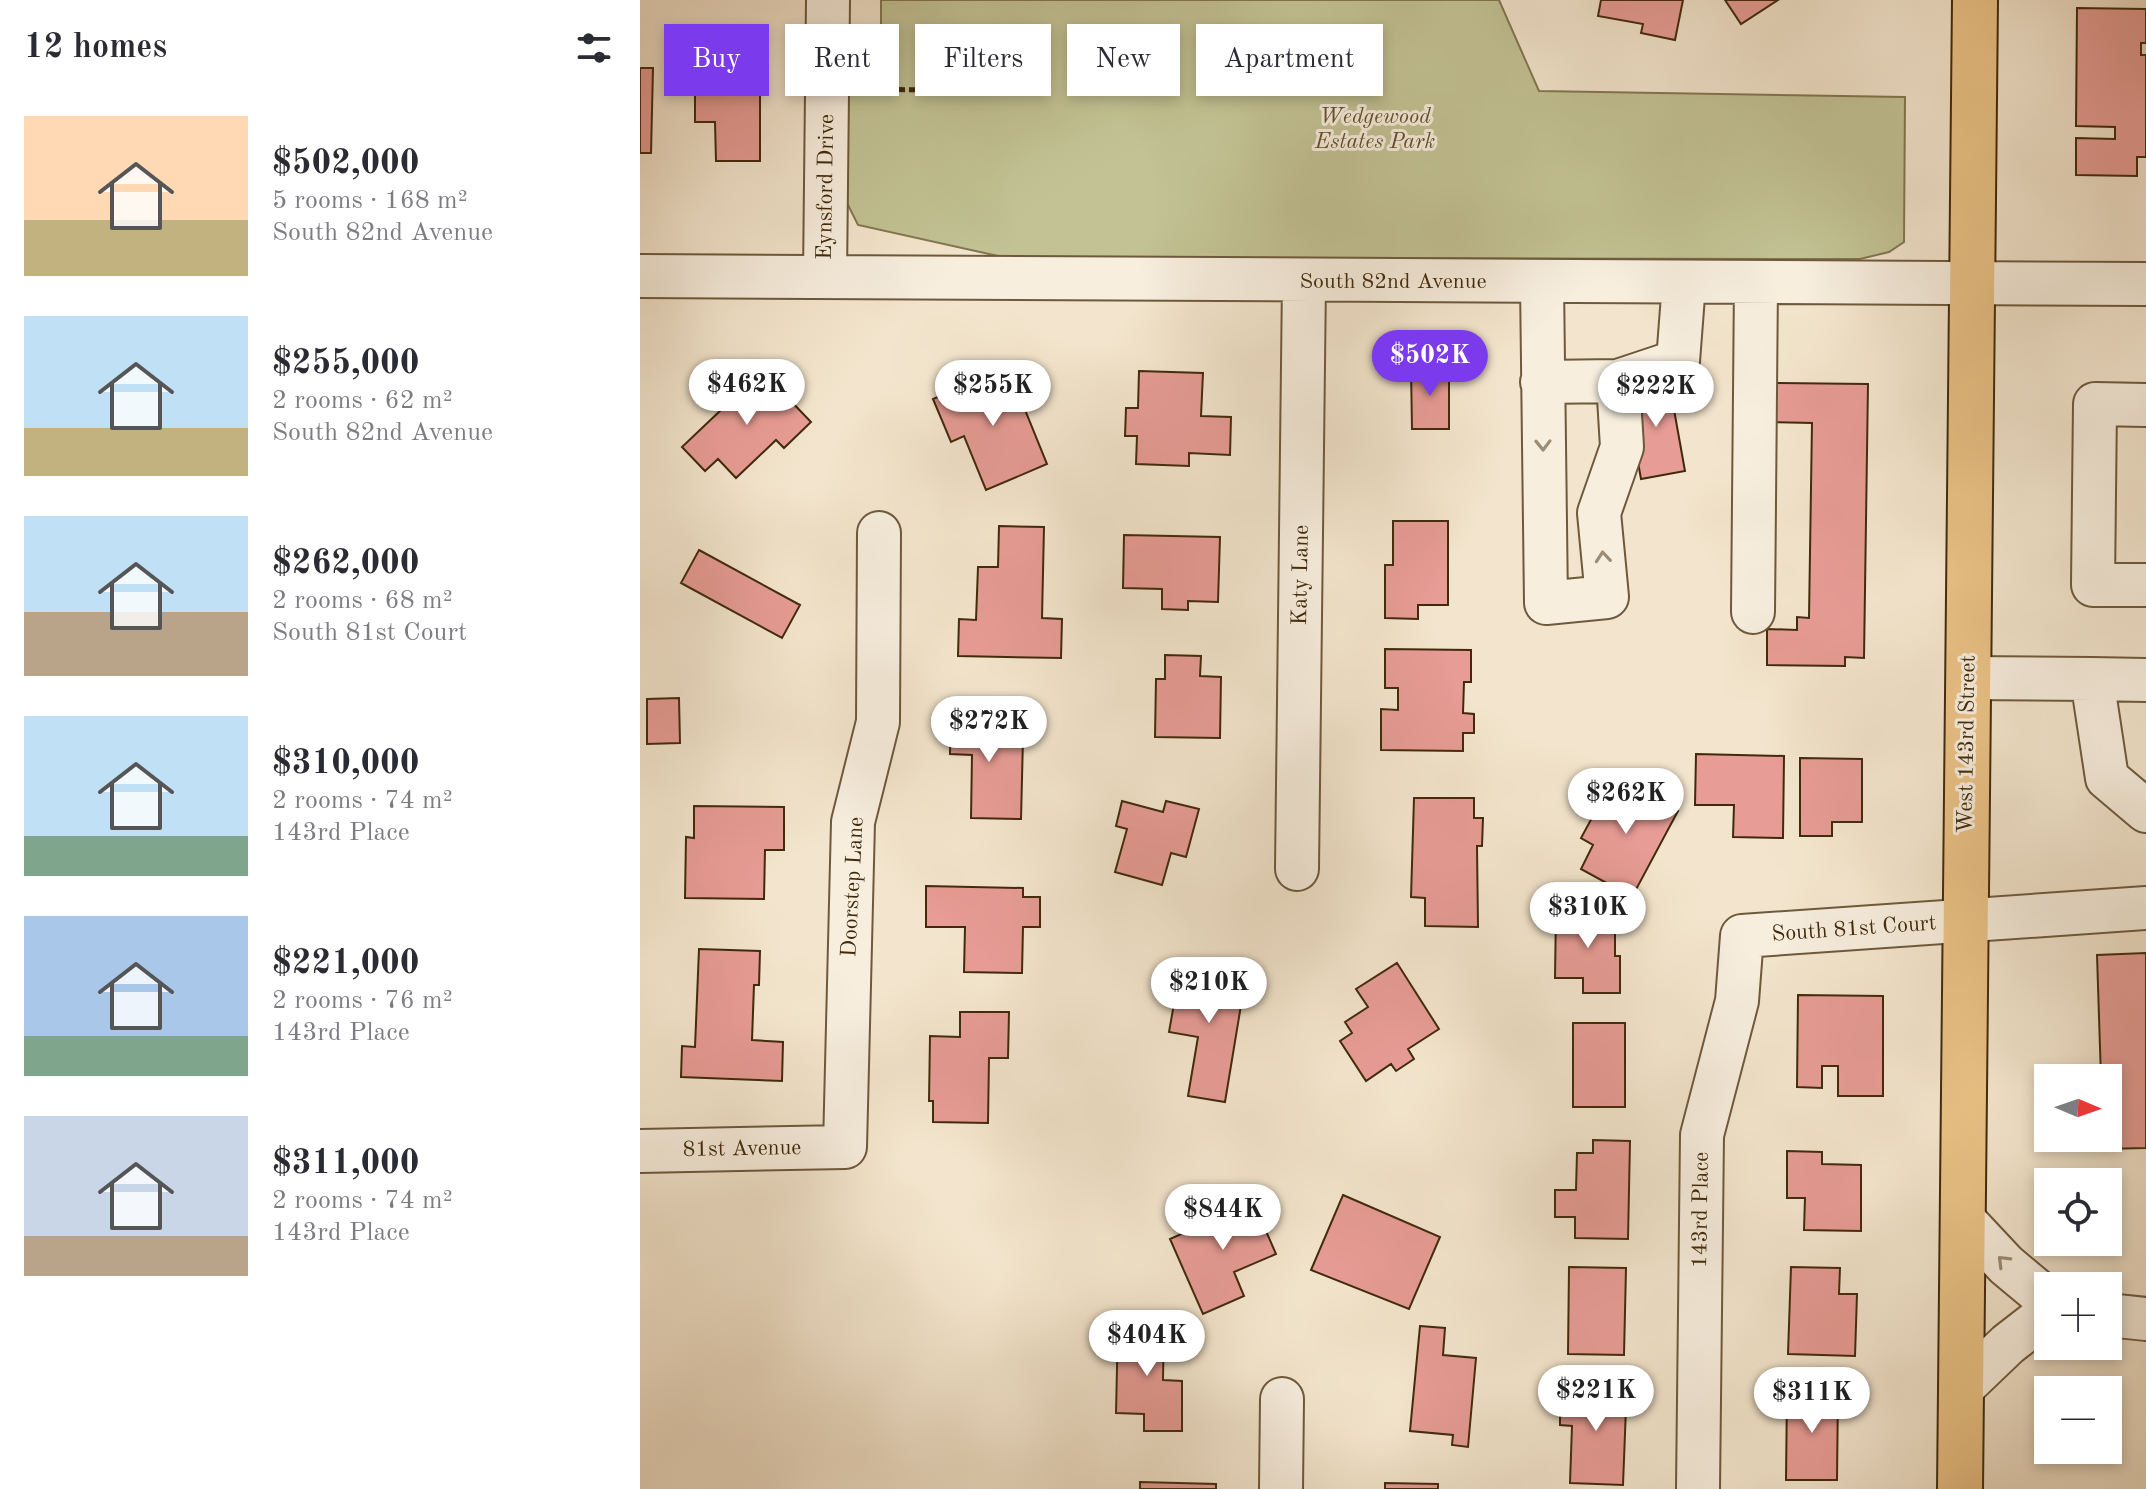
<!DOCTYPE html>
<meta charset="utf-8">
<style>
:root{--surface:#fff;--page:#f2f2f3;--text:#2b2b33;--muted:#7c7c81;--accent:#7c3aed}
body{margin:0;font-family:"Old Standard TT",serif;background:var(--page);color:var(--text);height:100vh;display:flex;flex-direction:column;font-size:30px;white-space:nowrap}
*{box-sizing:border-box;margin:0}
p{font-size:26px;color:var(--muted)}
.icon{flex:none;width:44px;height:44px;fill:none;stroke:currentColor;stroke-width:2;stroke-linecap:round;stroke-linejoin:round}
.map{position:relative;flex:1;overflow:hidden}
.panel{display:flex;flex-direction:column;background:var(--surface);width:640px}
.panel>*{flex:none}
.guide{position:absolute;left:24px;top:24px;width:760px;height:72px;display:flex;gap:16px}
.needle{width:52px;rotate:92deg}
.buttons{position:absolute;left:1394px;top:1064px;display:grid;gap:16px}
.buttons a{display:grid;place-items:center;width:88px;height:88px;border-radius:0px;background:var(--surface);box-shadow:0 4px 12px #0003;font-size:40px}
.price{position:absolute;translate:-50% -68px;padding:0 18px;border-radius:28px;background:#fff;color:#222;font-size:26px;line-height:52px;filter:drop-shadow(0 2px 4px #0008)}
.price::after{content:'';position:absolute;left:50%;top:48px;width:24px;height:18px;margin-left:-12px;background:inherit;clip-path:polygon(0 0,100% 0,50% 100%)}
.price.active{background:var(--accent);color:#fff}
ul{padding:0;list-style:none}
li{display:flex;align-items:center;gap:24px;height:200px;padding:0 24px}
li span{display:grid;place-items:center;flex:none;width:224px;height:160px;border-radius:0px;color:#555}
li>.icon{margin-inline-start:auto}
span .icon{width:96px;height:96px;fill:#fffc;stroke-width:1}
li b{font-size:34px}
h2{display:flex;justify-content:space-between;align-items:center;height:96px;padding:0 24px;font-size:34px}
.pill{padding:0 28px;border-radius:0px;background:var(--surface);box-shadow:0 4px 12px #0003;font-size:28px;line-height:72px}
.pill.active{background:var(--accent);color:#fff}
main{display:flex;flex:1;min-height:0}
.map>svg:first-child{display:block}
.green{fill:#c2c294;stroke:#827650;stroke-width:2}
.building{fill:#e79c95;stroke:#412a0c;stroke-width:2}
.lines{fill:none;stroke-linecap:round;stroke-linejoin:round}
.minor-casing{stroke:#6e593c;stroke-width:46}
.major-casing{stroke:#412a0c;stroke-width:48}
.path{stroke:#412a0c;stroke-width:5;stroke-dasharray:6 4;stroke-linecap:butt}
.minor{stroke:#f7eede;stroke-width:42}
.major{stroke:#eac286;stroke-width:44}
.oneway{stroke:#9c8c75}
.labels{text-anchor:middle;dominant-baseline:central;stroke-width:6;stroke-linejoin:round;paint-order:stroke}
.park-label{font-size:22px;font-style:italic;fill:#61502e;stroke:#f7eede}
.street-label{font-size:22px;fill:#412a0c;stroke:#f7eede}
</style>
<main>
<section class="panel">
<h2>12 homes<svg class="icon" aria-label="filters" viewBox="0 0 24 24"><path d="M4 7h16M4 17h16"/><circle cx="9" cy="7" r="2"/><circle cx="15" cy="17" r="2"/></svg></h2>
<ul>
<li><span style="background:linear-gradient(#ffd9b3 65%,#c2b280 0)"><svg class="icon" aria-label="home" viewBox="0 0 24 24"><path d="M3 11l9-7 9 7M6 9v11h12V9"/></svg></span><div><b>$502,000</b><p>5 rooms · 168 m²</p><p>South 82nd Avenue</p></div></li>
<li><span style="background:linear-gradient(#bfe0f5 70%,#c2b280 0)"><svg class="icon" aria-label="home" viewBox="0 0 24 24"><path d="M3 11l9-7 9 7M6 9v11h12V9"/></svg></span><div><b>$255,000</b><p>2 rooms · 62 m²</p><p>South 82nd Avenue</p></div></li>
<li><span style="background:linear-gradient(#bfe0f5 60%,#b9a48a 0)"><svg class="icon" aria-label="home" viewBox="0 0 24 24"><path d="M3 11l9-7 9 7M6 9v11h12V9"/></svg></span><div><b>$262,000</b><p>2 rooms · 68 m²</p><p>South 81st Court</p></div></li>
<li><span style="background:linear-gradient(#bfe0f5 75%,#7fa58c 0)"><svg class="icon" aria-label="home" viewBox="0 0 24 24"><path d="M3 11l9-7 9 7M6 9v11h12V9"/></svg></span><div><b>$310,000</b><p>2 rooms · 74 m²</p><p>143rd Place</p></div></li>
<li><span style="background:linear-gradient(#a9c7e8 75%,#7fa58c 0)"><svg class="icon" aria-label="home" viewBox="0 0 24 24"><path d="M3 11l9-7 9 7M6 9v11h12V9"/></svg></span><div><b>$221,000</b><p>2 rooms · 76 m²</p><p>143rd Place</p></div></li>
<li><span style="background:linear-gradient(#c9d6e8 75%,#b9a48a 0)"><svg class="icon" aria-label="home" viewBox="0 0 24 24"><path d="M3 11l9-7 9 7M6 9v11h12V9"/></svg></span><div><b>$311,000</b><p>2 rooms · 74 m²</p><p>143rd Place</p></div></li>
</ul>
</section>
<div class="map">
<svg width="1506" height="1489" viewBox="0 0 1506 1489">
<rect width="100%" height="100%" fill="#f3e5cd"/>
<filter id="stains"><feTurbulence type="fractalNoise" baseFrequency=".0025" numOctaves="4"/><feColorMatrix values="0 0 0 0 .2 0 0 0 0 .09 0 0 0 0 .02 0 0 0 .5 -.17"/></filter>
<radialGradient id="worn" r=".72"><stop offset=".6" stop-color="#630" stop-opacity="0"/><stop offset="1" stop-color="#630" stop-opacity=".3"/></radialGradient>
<!-- green -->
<path class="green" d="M241 0H859L899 91 1265 97 1264 242 1249 252 1220 259 394 258 358 256 218 225 205 199 209 72H241Z"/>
<!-- building -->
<path class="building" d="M961 0H1043L1035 40 1001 33 1003 24 958 16Z
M1085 0H1138L1101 24Z
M1437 8 1506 9V43H1501V55H1506V157H1497V176L1436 175V138L1475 139V127L1436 126Z
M55 67 96 68 97 77H120V161H76L75 122H55Z
M0 68H13L11 153H0Z
M368 368 407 464 346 490 324 436 311 442 293 399Z
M771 368H809V429H772Z
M122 371 171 422 144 448 136 440 96 478 78 459 65 471 42 447Z
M499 371 563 373 561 416 591 417 590 455 549 453V466L496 464 497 436H485L486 408H498Z
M1024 382 1026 394 1045 390 1047 402 1033 404 1045 471 1001 479 985 389Z
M1130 383 1228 384 1224 658 1205 657V666L1127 665V629L1157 630V617L1169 618 1172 423 1129 422Z
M753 521H808V605H778V619L745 618V565H753Z
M359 526 404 527 402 618 422 619 421 658 318 656 319 619 336 620 338 567H358Z
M484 535 580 537 578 602 548 601V610L522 609V589L483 588Z
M59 550 160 605 142 638 41 583Z
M745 649 831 650V682H824L823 713 834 714V733H823V751L741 750V709L758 710V688H745Z
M525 655 561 656 560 676 581 677 580 738 515 737 516 679H525Z
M39 698 40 743 7 744V699Z
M311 707 351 708V737L383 738 381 819 331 818 332 755 310 754Z
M1056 754 1144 756 1143 838 1093 837 1094 805H1055Z
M1160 758 1222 759V822H1192V836H1160Z
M974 777 1038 811 992 897 941 869 953 845 941 838Z
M774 798H834V818H843L842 846H837L838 927 785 926V898L771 897Z
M482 801 523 812 526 801 559 809 546 857 531 853 522 885 475 872 487 829 476 826Z
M54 806 144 807V850H125L124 899 45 898 46 837 54 838Z
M286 886 383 888V897H400V927H383L382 973 324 972 325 927H286Z
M916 910 975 911V956H980V993H943V978H915Z
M59 949 120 951 119 985H114L112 1040 143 1042 142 1081 41 1077 42 1046 55 1047Z
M1506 953V1148L1463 1149V1138H1468V1078H1461L1457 955Z
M757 963 799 1029 768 1049 774 1059 756 1071 751 1064 726 1081 700 1041 712 1033 705 1022 728 1007 716 989Z
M541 964 606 975 585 1102 548 1096 558 1037 529 1032Z
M1158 995 1243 996V1096H1198V1066H1182V1088L1157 1087Z
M320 1012H369L368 1058H349L348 1123 293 1122V1101H289L290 1036 320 1037Z
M933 1023H985V1107H933Z
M953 1140 990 1141 988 1239 935 1238V1217H915V1190H936L937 1153H953Z
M1147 1151 1182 1152V1164L1221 1165V1231L1164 1230 1165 1198H1147Z
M608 1190 636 1254 594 1272 604 1296 563 1314 530 1239 589 1213 583 1200Z
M703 1195 800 1237 769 1309 671 1270Z
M929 1267 986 1268 984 1355 928 1354Z
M1151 1267 1200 1268 1199 1294H1217L1215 1356 1148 1354Z
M478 1323 524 1324 523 1380 542 1381V1431H504V1414L476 1413Z
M780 1326 805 1328 803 1355 836 1358 828 1447 812 1445 813 1435 770 1431Z
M931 1382 979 1383 978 1408H986L983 1485 930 1483 932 1426 920 1425V1404H930Z
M1147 1390 1198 1391 1197 1480H1146Z
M500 1482 576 1484V1489H500Z
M745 1483 798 1484V1489H745Z"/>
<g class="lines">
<defs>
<path id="minor" d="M0 276 1506 284
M185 277 188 0
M902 283 906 603 967 597 959 513 982 447 978 381 1038 361 1044 283
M902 382 978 381
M1506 405 1455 404 1453 585H1506
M1113 612 1116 283
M1328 678 1452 679 1467 778 1506 811
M1452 679 1506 680
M657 869 664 281
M0 1151 205 1147 213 822 238 722 239 533
M1322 1218 1366 1265 1408 1300
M1468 1315 1506 1319
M1321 1389 1368 1344 1408 1313
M641 1489 642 1399
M1058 1489 1062 1135 1097 1001 1102 936 1506 908"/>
<path id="major" d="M1320 1489 1335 0"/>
</defs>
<!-- minor casing -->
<use href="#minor" class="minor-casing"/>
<!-- major casing -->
<use href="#major" class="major-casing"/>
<!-- path -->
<path class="path" d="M223 85V89L286 90V83"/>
<!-- minor -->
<use href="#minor" class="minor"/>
<!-- major -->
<use href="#major" class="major"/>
</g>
<!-- one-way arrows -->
<defs><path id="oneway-chevron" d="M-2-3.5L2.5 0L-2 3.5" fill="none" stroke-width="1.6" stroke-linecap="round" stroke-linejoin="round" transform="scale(2)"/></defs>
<g class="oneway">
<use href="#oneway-chevron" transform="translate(903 445) rotate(89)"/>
<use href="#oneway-chevron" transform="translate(963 557) rotate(-95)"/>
<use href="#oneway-chevron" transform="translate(1363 1261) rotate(-135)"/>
</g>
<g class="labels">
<!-- park labels -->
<g class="park-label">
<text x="735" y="117">Wedgewood<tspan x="735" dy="25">Estates Park</tspan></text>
</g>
<!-- street labels -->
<g class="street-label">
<text transform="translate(186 187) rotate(-89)">Eynsford Drive</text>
<text x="753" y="282">South 82nd Avenue</text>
<text transform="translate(661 575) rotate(-89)">Katy Lane</text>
<text transform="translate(1327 744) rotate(-89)">West 143rd Street</text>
<text transform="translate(213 887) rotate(-87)">Doorstep Lane</text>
<text transform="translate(1214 929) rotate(-4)">South 81st Court</text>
<text transform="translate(102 1149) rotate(-1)">81st Avenue</text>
<text transform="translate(1061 1210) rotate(-89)">143rd Place</text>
</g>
</g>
<rect width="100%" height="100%" filter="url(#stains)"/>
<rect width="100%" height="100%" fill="url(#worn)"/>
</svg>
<div class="buttons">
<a><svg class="needle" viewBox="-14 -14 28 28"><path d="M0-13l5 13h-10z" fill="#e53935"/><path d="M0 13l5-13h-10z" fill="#7c7c81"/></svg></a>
<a><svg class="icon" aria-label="locate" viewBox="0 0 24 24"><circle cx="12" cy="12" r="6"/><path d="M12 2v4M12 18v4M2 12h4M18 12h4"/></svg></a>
<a>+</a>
<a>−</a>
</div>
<b class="price active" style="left:790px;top:398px">$502K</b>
<b class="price" style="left:107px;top:427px">$462K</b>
<b class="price" style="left:353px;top:428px">$255K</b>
<b class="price" style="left:1016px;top:429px">$222K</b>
<b class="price" style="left:349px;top:764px">$272K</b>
<b class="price" style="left:986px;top:836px">$262K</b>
<b class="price" style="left:948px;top:950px">$310K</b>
<b class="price" style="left:569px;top:1025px">$210K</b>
<b class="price" style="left:583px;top:1252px">$844K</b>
<b class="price" style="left:507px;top:1378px">$404K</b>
<b class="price" style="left:956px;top:1433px">$221K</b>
<b class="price" style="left:1172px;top:1435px">$311K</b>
<div class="guide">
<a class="pill active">Buy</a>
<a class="pill">Rent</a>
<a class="pill">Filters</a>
<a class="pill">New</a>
<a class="pill">Apartment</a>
</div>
</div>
</main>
